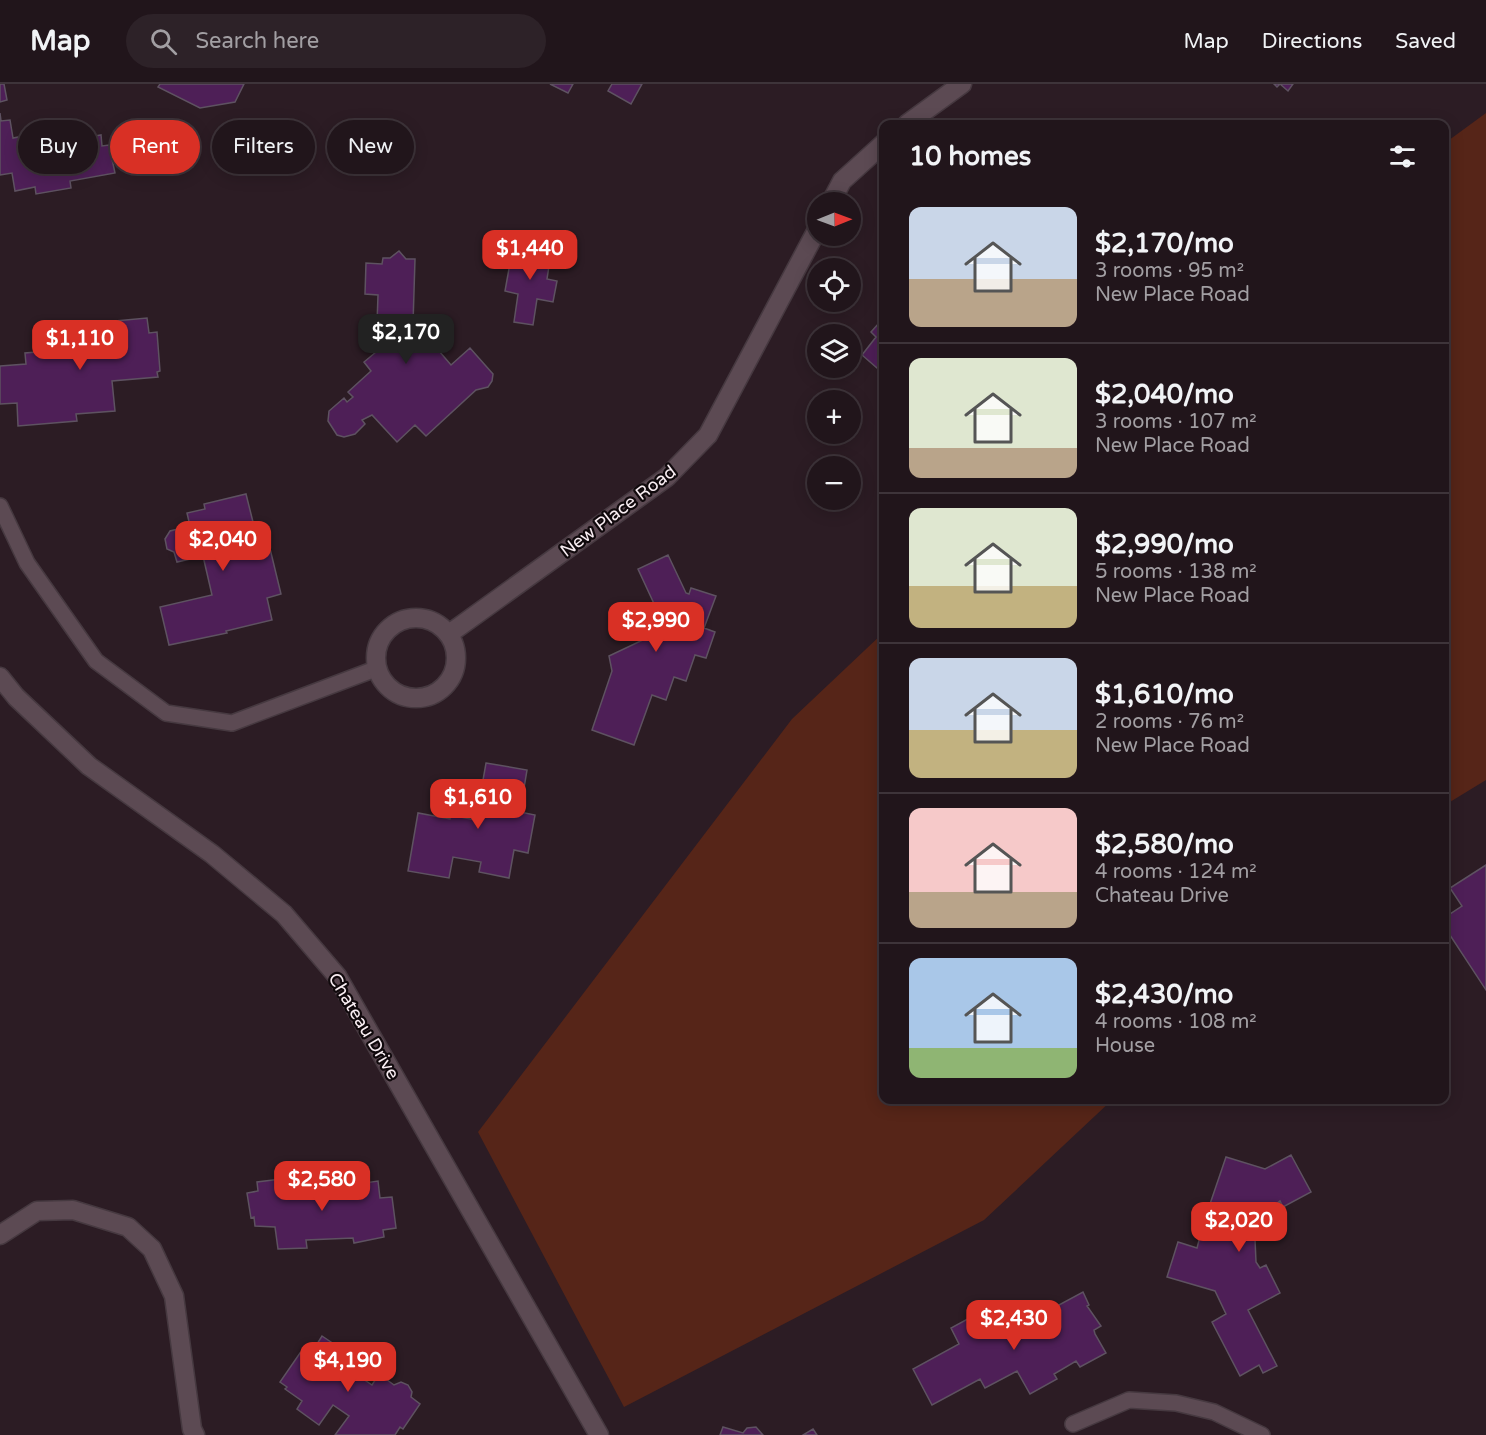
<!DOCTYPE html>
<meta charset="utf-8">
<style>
:root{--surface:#21151b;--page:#2d2228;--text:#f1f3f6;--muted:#a29fa3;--line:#3e343a;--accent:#d93025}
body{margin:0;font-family:"Varela Round",sans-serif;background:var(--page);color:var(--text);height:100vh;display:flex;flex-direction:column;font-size:22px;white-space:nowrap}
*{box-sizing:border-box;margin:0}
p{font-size:20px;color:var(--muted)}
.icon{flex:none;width:33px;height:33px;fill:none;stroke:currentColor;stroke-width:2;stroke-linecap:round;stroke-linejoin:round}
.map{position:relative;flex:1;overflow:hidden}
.panel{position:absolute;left:879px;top:36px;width:570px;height:984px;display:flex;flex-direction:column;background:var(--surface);border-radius:12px;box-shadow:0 3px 15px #0003,0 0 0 2px var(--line)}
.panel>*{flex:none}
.top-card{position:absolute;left:18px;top:36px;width:570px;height:54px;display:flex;gap:12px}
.needle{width:39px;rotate:89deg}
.controls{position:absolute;left:807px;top:108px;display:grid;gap:12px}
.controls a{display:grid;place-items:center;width:54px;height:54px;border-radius:50%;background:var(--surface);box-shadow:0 3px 15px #0003,0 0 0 2px var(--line);font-size:30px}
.price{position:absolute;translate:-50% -51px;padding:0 14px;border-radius:12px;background:var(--accent);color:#fff;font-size:20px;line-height:39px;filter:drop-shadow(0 2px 3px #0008)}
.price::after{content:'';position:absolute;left:50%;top:36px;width:18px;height:14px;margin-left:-9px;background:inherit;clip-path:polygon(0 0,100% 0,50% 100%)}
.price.current{background:#222;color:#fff}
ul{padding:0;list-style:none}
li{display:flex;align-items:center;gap:18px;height:150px;padding:0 30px}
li+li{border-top:2px solid var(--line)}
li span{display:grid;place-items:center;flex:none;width:168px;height:120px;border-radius:12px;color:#555}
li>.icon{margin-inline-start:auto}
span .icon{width:72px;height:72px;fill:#fffc;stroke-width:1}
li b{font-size:26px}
h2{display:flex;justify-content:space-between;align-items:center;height:72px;padding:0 30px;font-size:26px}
.pill{padding:0 21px;border-radius:27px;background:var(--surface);box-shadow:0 3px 15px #0003,0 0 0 2px var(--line);font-size:21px;line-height:54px}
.pill.current{background:var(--accent);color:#fff}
header{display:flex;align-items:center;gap:36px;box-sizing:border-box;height:84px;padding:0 30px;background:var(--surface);border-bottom:2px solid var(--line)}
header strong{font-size:28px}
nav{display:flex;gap:33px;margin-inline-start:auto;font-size:21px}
.search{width:420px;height:54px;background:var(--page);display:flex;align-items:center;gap:15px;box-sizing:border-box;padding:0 21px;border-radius:33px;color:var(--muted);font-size:22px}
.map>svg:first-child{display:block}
.green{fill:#562518}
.building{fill:#4e1f57;stroke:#5e5261;stroke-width:1.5}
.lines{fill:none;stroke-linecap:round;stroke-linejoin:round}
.service-casing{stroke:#463940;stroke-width:18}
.minor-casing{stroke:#463940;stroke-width:21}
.tertiary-casing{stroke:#463940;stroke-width:21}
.service{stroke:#5c4a53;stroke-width:15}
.minor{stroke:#5c4a53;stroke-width:18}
.tertiary{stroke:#5c4a53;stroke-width:18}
.labels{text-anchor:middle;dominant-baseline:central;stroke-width:4.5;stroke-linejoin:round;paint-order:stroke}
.street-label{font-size:18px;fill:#f9eef3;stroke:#10090c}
</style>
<header>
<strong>Map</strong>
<div class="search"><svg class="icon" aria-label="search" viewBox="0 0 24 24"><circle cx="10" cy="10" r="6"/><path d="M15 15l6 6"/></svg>Search here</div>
<nav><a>Map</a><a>Directions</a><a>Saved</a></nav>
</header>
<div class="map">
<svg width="1486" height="1351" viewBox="0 0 1486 1351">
<rect width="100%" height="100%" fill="#2c1c24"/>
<!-- green -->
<path class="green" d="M1486 29V696L1445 721V59Z
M883 549 884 1016H1112L984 1136 624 1323 478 1048 792 635Z"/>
<!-- building -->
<path class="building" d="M0 0H4L7 16 0 18Z
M160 0H244L235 18 200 24 158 3Z
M550 0H573L568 9Z
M612 0H642L631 20 608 7Z
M1274 0H1293L1288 7 1280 0 1277 3Z
M0 29 1 37 10 36 13 54 65 44 68 57 101 51 102 62 109 61 115 89 70 97 71 104 36 110 35 103 15 107 12 89 0 91Z
M527 158 552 163 547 195 557 197 553 218 537 215 533 241 514 238 518 210 505 207 512 168 525 170Z
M399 167 406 175H415L413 240 418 246 423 241 442 263 439 267 451 281 470 264 493 290 492 297 488 303 476 306 426 352 415 341 397 358 372 331 362 336 365 340 355 350 344 353 337 351 328 337 329 327 344 314 347 318 353 313 348 308 371 287 364 278 376 268 378 211 365 210 366 179 382 180 383 174H390Z
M147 234 149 249 157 248 160 287 157 288 158 293 112 297 115 327 76 330 77 337 18 342 17 319 0 320V282L26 280 25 269 62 266 61 242Z
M879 239 884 243V290L862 271 876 253 871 248Z
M246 410 254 442 264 440 281 510 267 514 272 536 226 547 227 549 169 561 160 523 212 511 203 472 177 478 174 468 167 465 165 455 170 447 190 442 187 429 205 425 204 420Z
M668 471 686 509 689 510 691 504 716 512 704 544 715 548 706 574 695 571 686 597 674 593 666 616 652 611 634 661 592 646 612 587 609 572 645 555 656 524 638 485Z
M486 679 527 686 520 728 535 731 528 769 514 766 509 794 479 788 481 778 453 773 449 794 408 787 418 729 450 735 451 731 476 736Z
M1486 781V906L1444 842V834L1462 822 1450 804Z
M1291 1071 1311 1108 1283 1123 1280 1117 1267 1127 1259 1140 1255 1155 1256 1178 1260 1184 1266 1181 1280 1209 1248 1226 1277 1282 1263 1289 1259 1281 1240 1292 1212 1238 1226 1230 1215 1207 1167 1193 1178 1158 1197 1164 1202 1145 1207 1146 1214 1121 1210 1120 1226 1073 1265 1085Z
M357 1090 358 1100 378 1097 380 1114 392 1113 396 1144 383 1146 384 1153 354 1159 353 1154 306 1156 307 1164 278 1165 275 1143 255 1142 254 1133 251 1134 247 1109 258 1107 257 1098 281 1095 282 1108 294 1106 293 1103 341 1099 340 1092Z
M1083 1208 1089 1221 1087 1222 1101 1242 1094 1246 1095 1250 1106 1269 1080 1283 1076 1277 1054 1290 1057 1295 1030 1310 1017 1287 985 1304 980 1295 932 1321 913 1285 959 1260 951 1244 986 1225 998 1248 1007 1249Z
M322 1252 340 1264 343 1261 363 1275 353 1288 372 1301 379 1290 394 1301 401 1298 408 1301 412 1308 411 1313 420 1320 403 1345 400 1343 395 1351H335L349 1332 333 1321 319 1341 297 1325 302 1317 285 1305 287 1303 280 1298 300 1269 309 1275 308 1272 313 1264 319 1269 320 1262 317 1260Z
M723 1343 743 1349 747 1344 756 1343 763 1351H720Z
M813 1345 817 1351H803Z"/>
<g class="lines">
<defs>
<path id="service" d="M0 422 27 479 96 577 166 629 232 639 378 584
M1073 1340 1129 1316 1176 1319 1214 1328 1262 1351"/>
<path id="minor" d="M907 40 962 0
M831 118 842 97 884 59
M376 574a40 40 0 1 1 80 0a40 40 0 1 1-80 0Z
M449 550 667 393 708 351 818 144
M0 1151 37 1127 73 1126 128 1143 152 1165 174 1212 192 1345 195 1351"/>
<path id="tertiary" d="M0 593 16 613 89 682 212 770 284 830 337 892 599 1351"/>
</defs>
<!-- service casing -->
<use href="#service" class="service-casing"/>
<!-- minor casing -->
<use href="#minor" class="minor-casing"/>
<!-- tertiary casing -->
<use href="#tertiary" class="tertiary-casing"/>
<!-- service -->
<use href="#service" class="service"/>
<!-- minor -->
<use href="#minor" class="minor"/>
<!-- tertiary -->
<use href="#tertiary" class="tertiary"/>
</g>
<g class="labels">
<!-- street labels -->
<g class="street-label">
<text transform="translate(618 427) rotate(-37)">New Place Road</text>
<text transform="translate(364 942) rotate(59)">Chateau Drive</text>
</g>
</g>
</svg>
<div class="controls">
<a><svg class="needle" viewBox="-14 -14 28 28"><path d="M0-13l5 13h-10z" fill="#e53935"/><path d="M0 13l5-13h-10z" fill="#a29fa3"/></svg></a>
<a><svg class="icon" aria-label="locate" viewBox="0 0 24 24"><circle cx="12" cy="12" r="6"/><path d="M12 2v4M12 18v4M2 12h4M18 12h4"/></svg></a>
<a><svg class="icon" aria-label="layers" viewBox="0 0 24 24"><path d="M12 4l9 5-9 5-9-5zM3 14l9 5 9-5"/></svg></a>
<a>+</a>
<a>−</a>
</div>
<b class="price" style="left:530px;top:197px">$1,440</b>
<b class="price current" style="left:406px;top:281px">$2,170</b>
<b class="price" style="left:80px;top:287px">$1,110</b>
<b class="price" style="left:223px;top:488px">$2,040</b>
<b class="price" style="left:656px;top:569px">$2,990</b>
<b class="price" style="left:478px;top:746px">$1,610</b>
<b class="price" style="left:322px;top:1128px">$2,580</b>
<b class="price" style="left:1239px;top:1169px">$2,020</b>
<b class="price" style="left:1014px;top:1267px">$2,430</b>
<b class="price" style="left:348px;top:1309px">$4,190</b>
<div class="top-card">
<a class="pill">Buy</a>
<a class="pill current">Rent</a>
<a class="pill">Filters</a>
<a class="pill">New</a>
</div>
<section class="panel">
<h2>10 homes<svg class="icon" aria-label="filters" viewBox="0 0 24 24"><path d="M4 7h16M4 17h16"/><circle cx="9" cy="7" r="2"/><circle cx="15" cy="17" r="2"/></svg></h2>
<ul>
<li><span style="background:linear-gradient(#c9d6e8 60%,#b9a48a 0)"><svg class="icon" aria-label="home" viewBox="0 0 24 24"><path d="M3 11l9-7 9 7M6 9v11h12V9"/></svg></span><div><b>$2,170/mo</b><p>3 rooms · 95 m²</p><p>New Place Road</p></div></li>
<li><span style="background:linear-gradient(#dfe7d0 75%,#b9a48a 0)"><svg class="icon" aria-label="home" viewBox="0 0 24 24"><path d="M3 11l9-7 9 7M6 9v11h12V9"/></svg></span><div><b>$2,040/mo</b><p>3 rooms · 107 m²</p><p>New Place Road</p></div></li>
<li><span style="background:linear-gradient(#dfe7d0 65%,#c2b280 0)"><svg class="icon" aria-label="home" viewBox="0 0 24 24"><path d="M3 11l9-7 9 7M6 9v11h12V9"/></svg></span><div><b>$2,990/mo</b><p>5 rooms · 138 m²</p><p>New Place Road</p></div></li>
<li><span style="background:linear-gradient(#c9d6e8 60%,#c2b280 0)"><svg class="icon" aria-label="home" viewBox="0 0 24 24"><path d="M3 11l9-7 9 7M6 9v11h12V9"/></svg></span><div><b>$1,610/mo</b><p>2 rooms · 76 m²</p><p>New Place Road</p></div></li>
<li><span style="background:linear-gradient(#f6c9c9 70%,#b9a48a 0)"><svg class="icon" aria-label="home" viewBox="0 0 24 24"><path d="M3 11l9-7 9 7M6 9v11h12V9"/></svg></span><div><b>$2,580/mo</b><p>4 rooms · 124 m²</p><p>Chateau Drive</p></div></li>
<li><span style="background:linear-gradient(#a9c7e8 75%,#8fb573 0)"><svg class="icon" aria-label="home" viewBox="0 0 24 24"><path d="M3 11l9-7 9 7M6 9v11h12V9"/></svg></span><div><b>$2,430/mo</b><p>4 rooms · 108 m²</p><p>House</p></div></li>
</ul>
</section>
</div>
